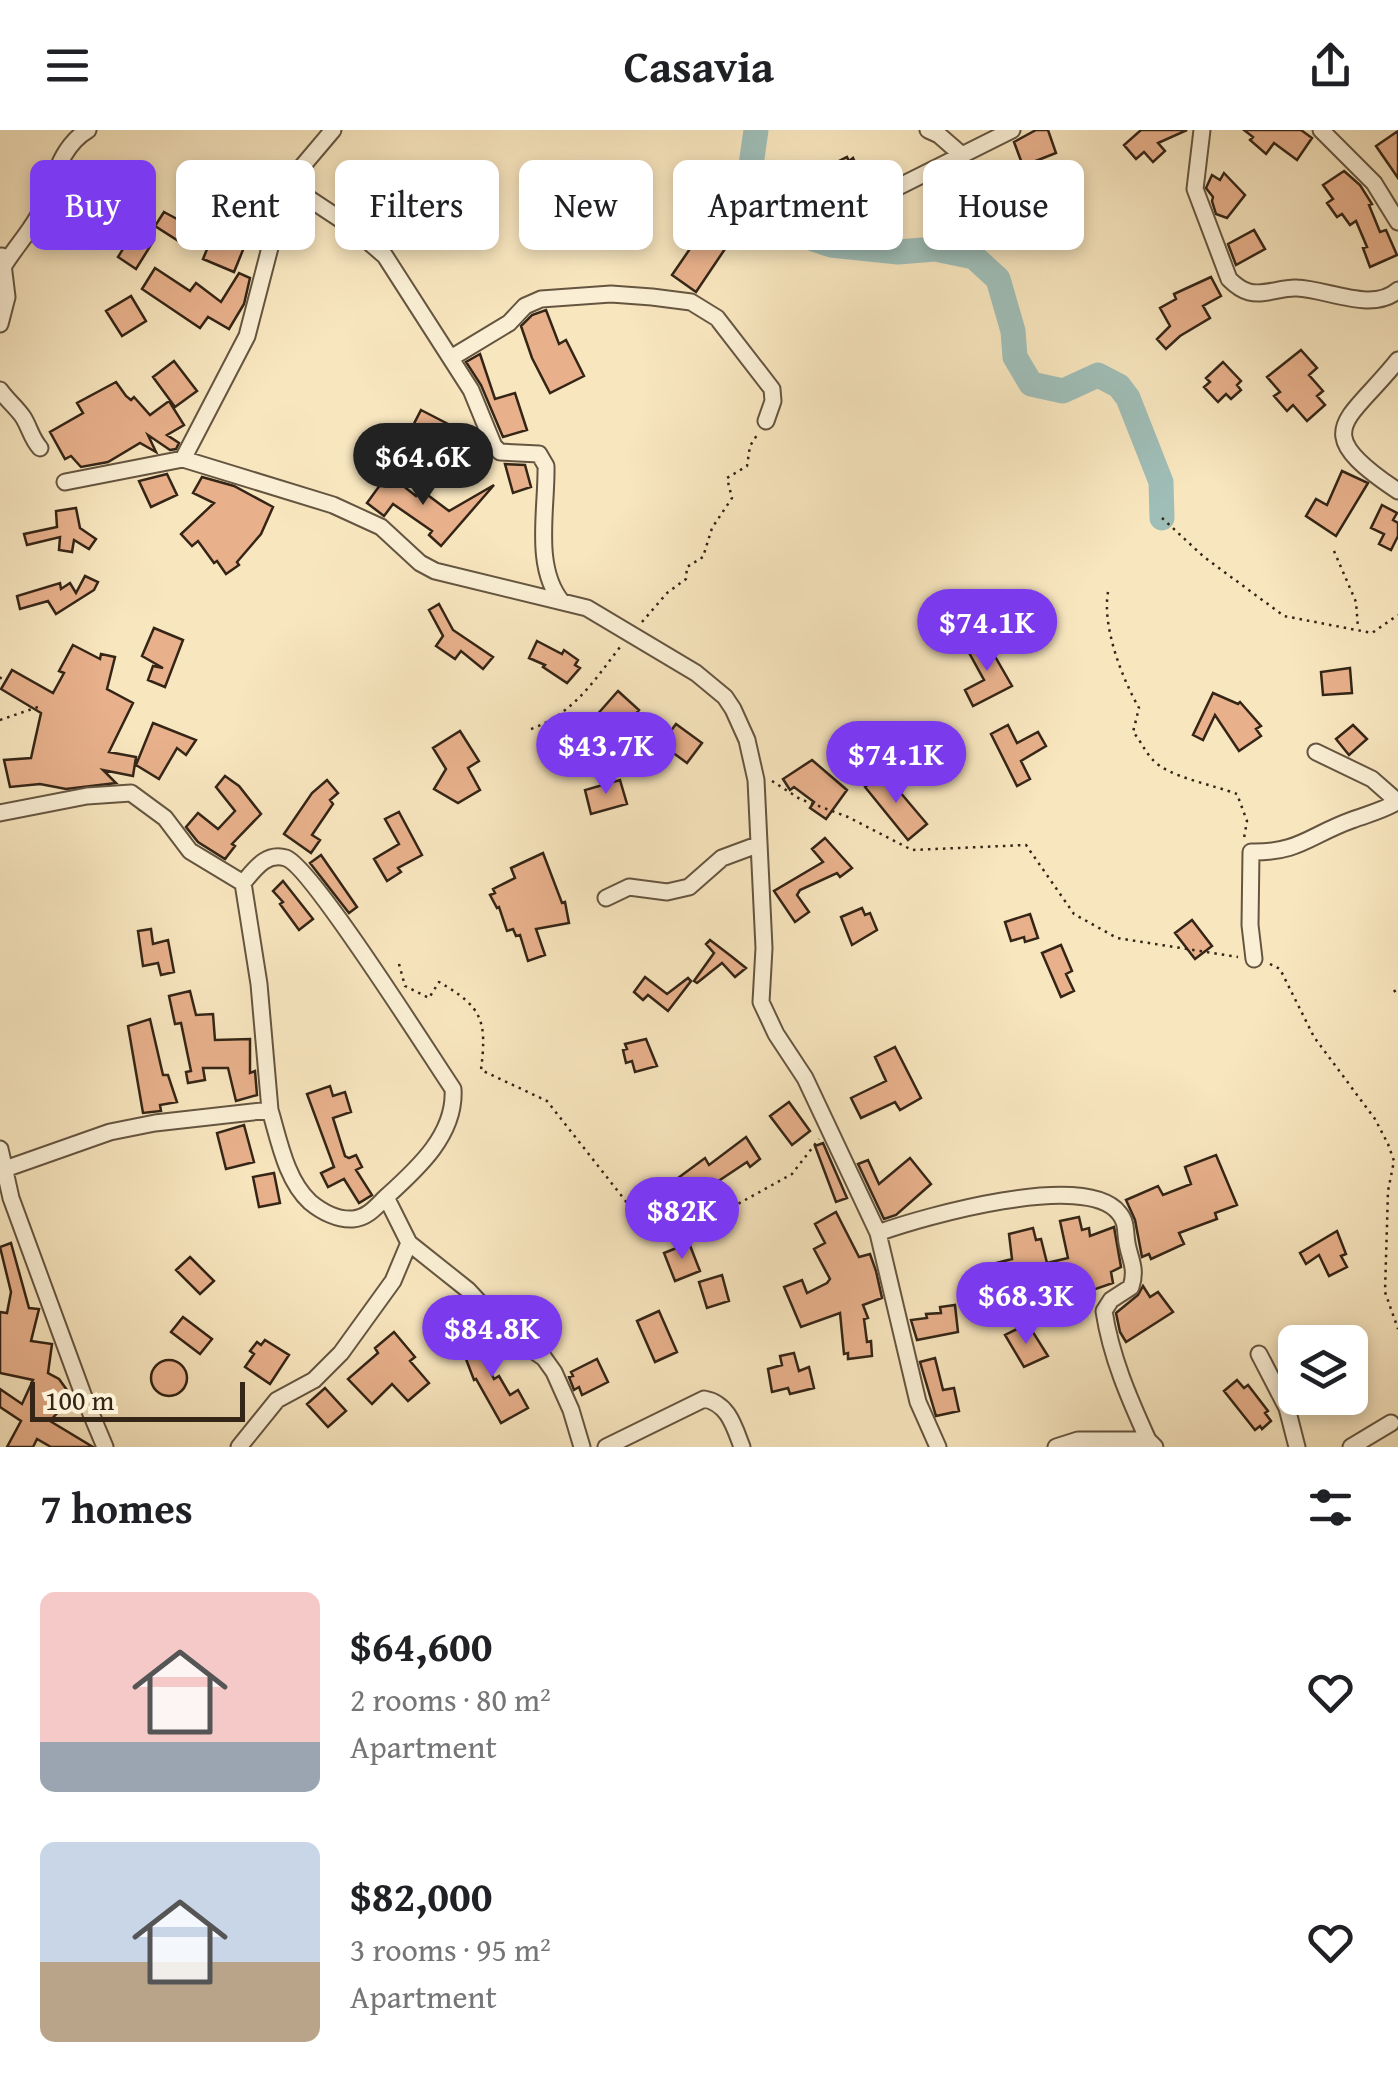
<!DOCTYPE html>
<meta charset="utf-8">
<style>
:root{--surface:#fff;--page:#f2f2f2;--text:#202124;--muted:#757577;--accent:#7c3aed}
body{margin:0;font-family:"Gentium Book Plus",serif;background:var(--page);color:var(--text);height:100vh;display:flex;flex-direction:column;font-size:38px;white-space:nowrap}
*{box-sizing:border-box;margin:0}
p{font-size:32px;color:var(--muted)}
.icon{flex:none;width:55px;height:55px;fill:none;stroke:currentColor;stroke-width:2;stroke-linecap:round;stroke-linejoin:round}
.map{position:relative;height:1317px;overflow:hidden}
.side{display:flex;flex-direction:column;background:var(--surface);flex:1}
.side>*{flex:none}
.banner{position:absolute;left:30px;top:30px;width:1340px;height:90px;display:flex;gap:20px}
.tools{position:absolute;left:1278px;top:1195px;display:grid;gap:20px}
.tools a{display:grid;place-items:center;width:90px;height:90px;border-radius:15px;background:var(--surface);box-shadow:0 5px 15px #0003;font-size:50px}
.scale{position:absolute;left:30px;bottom:25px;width:215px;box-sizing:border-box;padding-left:10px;border:5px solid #342516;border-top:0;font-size:28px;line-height:35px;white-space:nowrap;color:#342516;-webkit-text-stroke:8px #faefd5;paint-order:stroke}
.price{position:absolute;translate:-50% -85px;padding:0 22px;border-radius:35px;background:var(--accent);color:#fff;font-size:32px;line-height:65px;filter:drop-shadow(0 2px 5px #0008)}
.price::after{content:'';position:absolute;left:50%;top:60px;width:30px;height:22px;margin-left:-15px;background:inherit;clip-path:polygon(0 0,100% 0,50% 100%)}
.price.current{background:#222;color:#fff}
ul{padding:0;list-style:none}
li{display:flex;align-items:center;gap:30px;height:250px;padding:0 40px}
li span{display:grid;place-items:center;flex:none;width:280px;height:200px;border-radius:15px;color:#555}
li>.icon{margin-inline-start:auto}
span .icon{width:120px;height:120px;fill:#fffc;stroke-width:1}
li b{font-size:42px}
h2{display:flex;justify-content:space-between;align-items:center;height:120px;padding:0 40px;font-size:42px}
.pill{padding:0 35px;border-radius:15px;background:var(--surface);box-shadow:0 5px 15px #0003;font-size:35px;line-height:90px}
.pill.current{background:var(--accent);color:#fff}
header{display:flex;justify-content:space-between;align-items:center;height:130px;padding:0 40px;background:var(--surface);font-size:45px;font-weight:600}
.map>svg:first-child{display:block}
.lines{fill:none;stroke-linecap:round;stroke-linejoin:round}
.river{stroke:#9fbeb8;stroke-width:25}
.building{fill:#e8b18c;stroke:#342516;stroke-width:2.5}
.minor-casing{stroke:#655540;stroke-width:19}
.path{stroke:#342516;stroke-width:2.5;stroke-dasharray:2.5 5;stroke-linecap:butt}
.minor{stroke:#faefd5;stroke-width:15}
</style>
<header><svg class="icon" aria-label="menu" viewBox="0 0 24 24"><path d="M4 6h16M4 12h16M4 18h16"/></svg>Casavia<svg class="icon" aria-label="share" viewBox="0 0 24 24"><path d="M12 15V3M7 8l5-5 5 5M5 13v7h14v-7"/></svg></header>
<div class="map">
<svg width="1398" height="1317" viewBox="0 0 1398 1317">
<rect width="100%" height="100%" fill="#f8e6bf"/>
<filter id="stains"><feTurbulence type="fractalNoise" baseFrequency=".002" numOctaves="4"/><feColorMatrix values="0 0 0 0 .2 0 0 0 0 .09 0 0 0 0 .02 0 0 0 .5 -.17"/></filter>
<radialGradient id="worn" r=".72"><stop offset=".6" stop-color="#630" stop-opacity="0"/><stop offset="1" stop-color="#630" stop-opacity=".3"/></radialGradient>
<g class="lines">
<!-- river -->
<path class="river" d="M756 0 748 56 751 71 772 95 831 115 898 122 935 119 974 127 998 149 1013 201 1015 227 1031 254 1063 261 1098 245 1119 256 1128 268 1161 352 1162 388"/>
</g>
<!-- building -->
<path class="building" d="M1036 0H1048L1056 23 1023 36 1014 12Z
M1141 0H1187L1158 13 1165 21 1153 32 1144 22 1136 29 1124 15Z
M1244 0H1301L1312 8 1297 30 1274 13 1266 24 1250 10 1253 7Z
M1398 1V48L1376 16Z
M847 27 849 31 853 28 870 66 853 74 833 34Z
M1344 41 1360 55 1372 74 1369 75 1380 102 1386 100 1397 125 1370 137 1363 118 1367 117 1356 91 1350 95 1342 84 1337 87 1327 73 1333 69 1323 55Z
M1041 42 1064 59 1054 73 1050 70 1047 75 1044 73 1034 88 1019 77Z
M1224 43 1245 65 1227 88 1216 84 1212 71 1213 67 1206 58 1212 45 1220 50Z
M209 54 245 71 246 68 270 77 262 98 222 82 218 90 197 80Z
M372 76 408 85 406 109 398 107 396 115 386 112 387 105 367 96Z
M164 82 190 96 180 112 155 96Z
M707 94 731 110 696 162 672 145Z
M136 98 154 110 136 139 118 127Z
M1254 100 1265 119 1236 135 1228 114Z
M214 102 245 115 234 142 203 129Z
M155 138 190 161 196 153 221 172 239 143 250 148 244 174 229 199 208 187 200 198 142 159Z
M1211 147 1221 166 1203 176 1210 188 1180 206 1166 219 1157 209 1170 196 1160 178 1176 169 1174 164Z
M131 166 146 191 122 206 106 181Z
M546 180 559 214 566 210 584 246 550 263 532 228 521 196 532 185Z
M1301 220 1317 238 1309 245 1323 261 1317 266 1325 275 1307 291 1293 275 1287 281 1274 266 1280 262 1267 247Z
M480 224 495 269 515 263 527 300 503 307 481 255 466 232Z
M174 231 197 261 175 277 153 247Z
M1223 232 1241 251 1237 255 1241 260 1231 269 1226 264 1218 272 1204 257 1210 252 1206 248Z
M116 252 126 266 131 270 134 267 150 285 169 271 184 295 167 305 179 313 176 319 170 320 148 305 156 322 140 313 108 332 81 337 71 326 65 329 50 302 83 283 77 273Z
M421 280 450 295 430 336 400 321Z
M505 334 525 335 531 357 513 363Z
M1342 341 1368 353 1336 406 1306 386 1316 369 1327 375Z
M167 344 177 365 151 377 139 351Z
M388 344 416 366 421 360 449 381 494 355 441 416 429 405 432 401 393 374 384 386 367 373Z
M202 347 234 356 273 377 261 404 237 432 239 435 226 444 217 431 214 433 198 411 192 416 181 404 214 373 193 363Z
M1382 375 1397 383 1393 390 1398 393V406L1391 420 1379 414 1384 404 1371 398Z
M76 378 80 398 96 409 89 419 74 410 72 422 59 420 60 407 27 415 24 404 57 397 56 381Z
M85 446 98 452 94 460 56 484 48 471 20 479 17 466 60 453 61 459 70 453 76 463Z
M439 474 453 500 493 527 483 539 461 521 455 529 436 516 443 506 429 480Z
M154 498 183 510 165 557 148 550 153 536 163 538 142 526Z
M985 509 1012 556 973 576 965 560 984 550 967 519Z
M537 511 562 524 564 520 578 530 575 535 580 538 567 553 543 537 545 535 529 528Z
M73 515 100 529 101 524 115 527 107 559 133 573 109 622 136 627 133 646 103 640 116 653 66 659 40 654 10 657 4 630 31 628 41 583 1 559 12 540 53 563 64 543 59 541Z
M1350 538 1352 563 1323 565 1321 542Z
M618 561 639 580 623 598 620 595 576 628 561 608 592 584 595 587Z
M1213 563 1238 574 1240 572 1261 596 1256 599 1261 606 1239 621 1215 585 1203 610 1193 605Z
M153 593 196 610 186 625 177 618 159 649 136 635Z
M676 594 702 613 687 633 661 614Z
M1008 595 1017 613 1038 602 1046 616 1021 631 1030 649 1017 656 991 604Z
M1353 595 1367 609 1349 625 1336 609Z
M460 601 479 631 468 638 480 660 458 673 434 659 446 639 433 618Z
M812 630 847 660 826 689 810 678 814 672 794 657 790 660 783 649Z
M883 642 927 694 908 710 865 657Z
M225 646 239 656 261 684 232 714 235 716 225 729 198 712 186 697 198 683 218 699 235 681 216 657Z
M327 650 338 663 330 670 333 674 312 705 320 710 311 723 284 704 312 663Z
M620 650 627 674 591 684 585 660Z
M399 682 422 725 398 738 401 742 387 751 374 729 399 714 385 689Z
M825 708 852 738 840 747 837 743 800 760 797 765 809 782 795 792 774 761 823 732 812 719Z
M543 723 562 773 565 772 569 793 536 799 545 825 528 831 520 805 516 806 513 799 507 801 499 777 497 778 490 765 495 763 493 759 515 748 511 738Z
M321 725 357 777 349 783 310 733Z
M283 751 313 789 299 800 280 774 283 772 273 761Z
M862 778 865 785 870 783 877 800 852 815 841 787Z
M1030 784 1038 808 1025 812 1024 807 1011 811 1005 792Z
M1192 790 1212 816 1195 829 1175 803Z
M151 799 153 814 168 810 174 842 161 845 158 833 143 836 138 801Z
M710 810 731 826 746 838 735 847 722 833 697 853 694 851 714 823 706 814Z
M1061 815 1072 841 1066 844 1074 861 1061 867 1042 823Z
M645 847 667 864 688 848 691 851 668 881 648 865 643 870 634 862Z
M190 861 196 885 213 884 215 910 250 909V943L255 941 257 965 236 971 228 938H203L205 950 188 953 186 942 191 941 181 893 175 894 169 866Z
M150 889 163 945H168L177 972 160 975 161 981 143 983 128 896Z
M646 909 657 936 635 942 632 931 626 933 623 920 627 919 625 914Z
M895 917 921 968 900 980 895 972 861 988 851 968 886 951 875 927Z
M330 956 333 966 345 962 351 982 333 988 345 1026 349 1028 356 1025 362 1037 356 1040 372 1065 359 1073 344 1049 328 1057 321 1043 334 1037 307 964Z
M789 972 810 1001 792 1015 770 986Z
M244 995 254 1032 226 1039 217 1003Z
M746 1007 760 1029 750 1037 747 1032 717 1052 675 1085 671 1081 667 1084 656 1070 680 1051 678 1048 705 1028 709 1035Z
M823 1013 847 1068 836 1072 815 1016Z
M1216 1025 1237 1075 1215 1083 1217 1089 1179 1103 1184 1114 1151 1129 1149 1124 1142 1127 1135 1090 1126 1070 1158 1056 1163 1065 1191 1054 1185 1037Z
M910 1028 931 1054 896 1085 884 1089 858 1034 868 1030 879 1054Z
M274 1043 280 1073 259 1077 253 1047Z
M836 1082 859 1127 870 1124 876 1141 882 1168 863 1175 868 1188 864 1189 867 1212 871 1211 872 1226 848 1229V1223L844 1224 840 1183 801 1197 784 1157 802 1150 807 1163 827 1153 830 1149 814 1119 825 1113 815 1094Z
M1079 1087 1082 1100 1089 1098 1090 1106 1114 1097 1121 1137 1111 1142 1113 1153 1090 1161 1086 1148 1040 1160 1038 1155 1006 1162 1009 1171 984 1178 973 1139 1012 1129 1009 1104 1033 1098 1036 1110 1041 1109 1047 1133 1068 1128 1060 1091Z
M1337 1101 1346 1124 1341 1126 1347 1137 1329 1146 1319 1125 1306 1134 1300 1123Z
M11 1113 29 1178 39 1179 31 1211 52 1214 48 1243 59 1249 72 1267 50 1291 93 1317H51L37 1309 33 1317H7L21 1291 0 1277V1259L22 1274 33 1250 0 1243V1182L7 1183 11 1162 0 1117Z
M689 1113 700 1141 675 1151 664 1123Z
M190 1127 214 1151 200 1164 176 1140Z
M722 1145 729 1171 707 1178 699 1152Z
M1143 1156 1150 1167 1158 1162 1173 1182 1126 1212 1120 1202 1116 1183 1138 1165Z
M955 1175 958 1202 917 1210 911 1190 927 1188 926 1184 941 1183 940 1177Z
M659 1181 677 1222 655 1232 637 1191Z
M183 1187 212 1209 200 1224 171 1202Z
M1019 1198 1022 1203 1031 1199 1048 1226 1024 1237 1005 1205Z
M489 1199 498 1208 480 1221 494 1249 499 1246 510 1265 518 1260 528 1278 501 1293 476 1249 474 1250 461 1216 482 1209 480 1205Z
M394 1202 415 1227 410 1231 429 1253 408 1271 392 1254 372 1274 348 1249 378 1223 375 1218Z
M265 1210 289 1225 270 1254 245 1237 254 1224 250 1221 257 1212 261 1215Z
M794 1223 799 1241 809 1237 814 1258 790 1264 788 1258 772 1262 768 1239 782 1235 780 1226Z
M935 1228 943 1260 954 1258 959 1281 936 1286 920 1232Z
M597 1229 608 1252 582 1265 579 1257 574 1260 569 1247 573 1246 571 1242Z
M151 1248a18 18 0 1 1 36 0a18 18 0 1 1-36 0Z
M1237 1250 1244 1258 1248 1255 1268 1281 1265 1283 1271 1291 1262 1299 1260 1296 1255 1300 1224 1261Z
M325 1258 346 1281 328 1297 307 1274Z"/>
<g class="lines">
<defs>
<path id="minor" d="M928 0 939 5 963 26
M1202 0 1195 59 1229 149C1235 155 1241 160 1249 162 1265 166 1281 157 1297 158 1327 159 1373 183 1398 160
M1321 0 1374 53 1398 92
M293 58 349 95 385 126 471 260 494 316 500 322 539 324 546 336C547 379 533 437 562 472
M890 94 886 70 892 60 1012 0
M5 134C15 118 27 105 37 88 53 59 57 18 88 0
M0 194 7 167 2 126
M451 228 509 193 525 176 541 169 611 164 652 167 691 172 717 188 772 259 773 271 766 291
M1398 230C1348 293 1306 300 1398 361
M0 260C7 270 17 278 23 287 30 298 31 308 40 318
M183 329 247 206 273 106 300 39 333 0
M65 352 183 329 333 375 381 397 420 433 435 441 587 478 696 543 725 567 733 579 747 610 756 650 764 818 761 872 776 904 805 948 878 1103 918 1272 938 1317
M1316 622 1372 649 1398 672
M0 683 87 666 131 663 165 688 190 721 243 753 259 854 270 980
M606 768 629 757 667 762 689 757 722 728 757 715
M1254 829 1250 795 1251 722C1299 723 1310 705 1352 690 1368 684 1382 681 1397 672
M0 1019 11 1068 84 1267 105 1317
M5 1039 110 1002 155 993 270 980C279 1010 286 1050 310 1072 322 1082 338 1090 353 1089 367 1088 376 1077 385 1068 416 1040 456 1005 453 959 430 925 311 736 286 728 266 722 255 739 243 753
M878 1103C922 1087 1086 1040 1119 1083 1127 1092 1125 1102 1127 1113 1130 1130 1137 1138 1131 1157L1111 1170 1104 1181C1111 1227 1129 1268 1148 1310L1155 1317
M409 1113 468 1160 508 1203 544 1228 554 1242 571 1280 582 1317
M1259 1224 1287 1278 1297 1317
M239 1317 277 1270 314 1250 341 1223 393 1151 409 1113 386 1067
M606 1317 704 1269C728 1273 734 1296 742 1317
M1056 1317 1078 1310H1148
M1351 1317 1391 1293"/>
</defs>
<!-- minor casing -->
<use href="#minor" class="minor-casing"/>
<!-- path -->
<path class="path" d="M1162 388 1204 427 1284 486 1372 503 1398 485
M1334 421 1356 472 1358 498
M1108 462C1102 497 1122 548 1139 578L1133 602C1141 611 1145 622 1153 630 1168 647 1214 655 1237 664L1247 691 1244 708
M642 492 667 463 686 449 687 437 703 427 712 398 732 368 727 348 747 336 750 316 757 305
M0 549 3 544
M0 590 38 577
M531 599C573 584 594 551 620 517
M772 651 800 669 848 687 912 720 1026 715 1074 784 1117 808 1238 827
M399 834 405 856 429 868 439 852C483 877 487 891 481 940L547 971 650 1102 700 1095 792 1044 819 1009
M1270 834 1280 839 1314 907 1375 989 1388 1014 1394 1031 1388 1061 1385 1162 1398 1199
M1394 860 1398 866"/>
<!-- minor -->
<use href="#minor" class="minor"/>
</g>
<rect width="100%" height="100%" filter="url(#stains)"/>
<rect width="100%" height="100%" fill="url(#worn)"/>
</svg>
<div class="tools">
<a><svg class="icon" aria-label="layers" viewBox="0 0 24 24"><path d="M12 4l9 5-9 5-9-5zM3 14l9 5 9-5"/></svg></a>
</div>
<div class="scale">100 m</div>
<b class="price current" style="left:423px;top:378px">$64.6K</b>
<b class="price" style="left:987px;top:544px">$74.1K</b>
<b class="price" style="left:606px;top:667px">$43.7K</b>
<b class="price" style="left:896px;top:676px">$74.1K</b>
<b class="price" style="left:682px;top:1132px">$82K</b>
<b class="price" style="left:1026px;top:1217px">$68.3K</b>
<b class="price" style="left:492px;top:1250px">$84.8K</b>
<div class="banner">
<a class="pill current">Buy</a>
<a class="pill">Rent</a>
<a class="pill">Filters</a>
<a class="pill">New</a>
<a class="pill">Apartment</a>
<a class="pill">House</a>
</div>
</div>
<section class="side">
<h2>7 homes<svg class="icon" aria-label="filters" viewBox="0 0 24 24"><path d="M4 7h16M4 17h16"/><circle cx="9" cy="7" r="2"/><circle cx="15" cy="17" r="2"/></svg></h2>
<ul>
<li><span style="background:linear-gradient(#f6c9c9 75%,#9aa5b1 0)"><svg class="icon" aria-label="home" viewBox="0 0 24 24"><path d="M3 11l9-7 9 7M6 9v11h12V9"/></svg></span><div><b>$64,600</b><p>2 rooms · 80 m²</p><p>Apartment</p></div><svg class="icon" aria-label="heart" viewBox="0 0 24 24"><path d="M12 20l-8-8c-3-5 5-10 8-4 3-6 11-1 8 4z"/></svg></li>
<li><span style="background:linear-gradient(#c9d6e8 60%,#b9a48a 0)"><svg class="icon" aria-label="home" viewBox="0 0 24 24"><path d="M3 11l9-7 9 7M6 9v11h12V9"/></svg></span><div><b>$82,000</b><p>3 rooms · 95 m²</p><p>Apartment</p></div><svg class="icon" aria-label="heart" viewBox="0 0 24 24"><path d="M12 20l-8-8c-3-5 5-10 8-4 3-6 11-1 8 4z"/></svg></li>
</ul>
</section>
